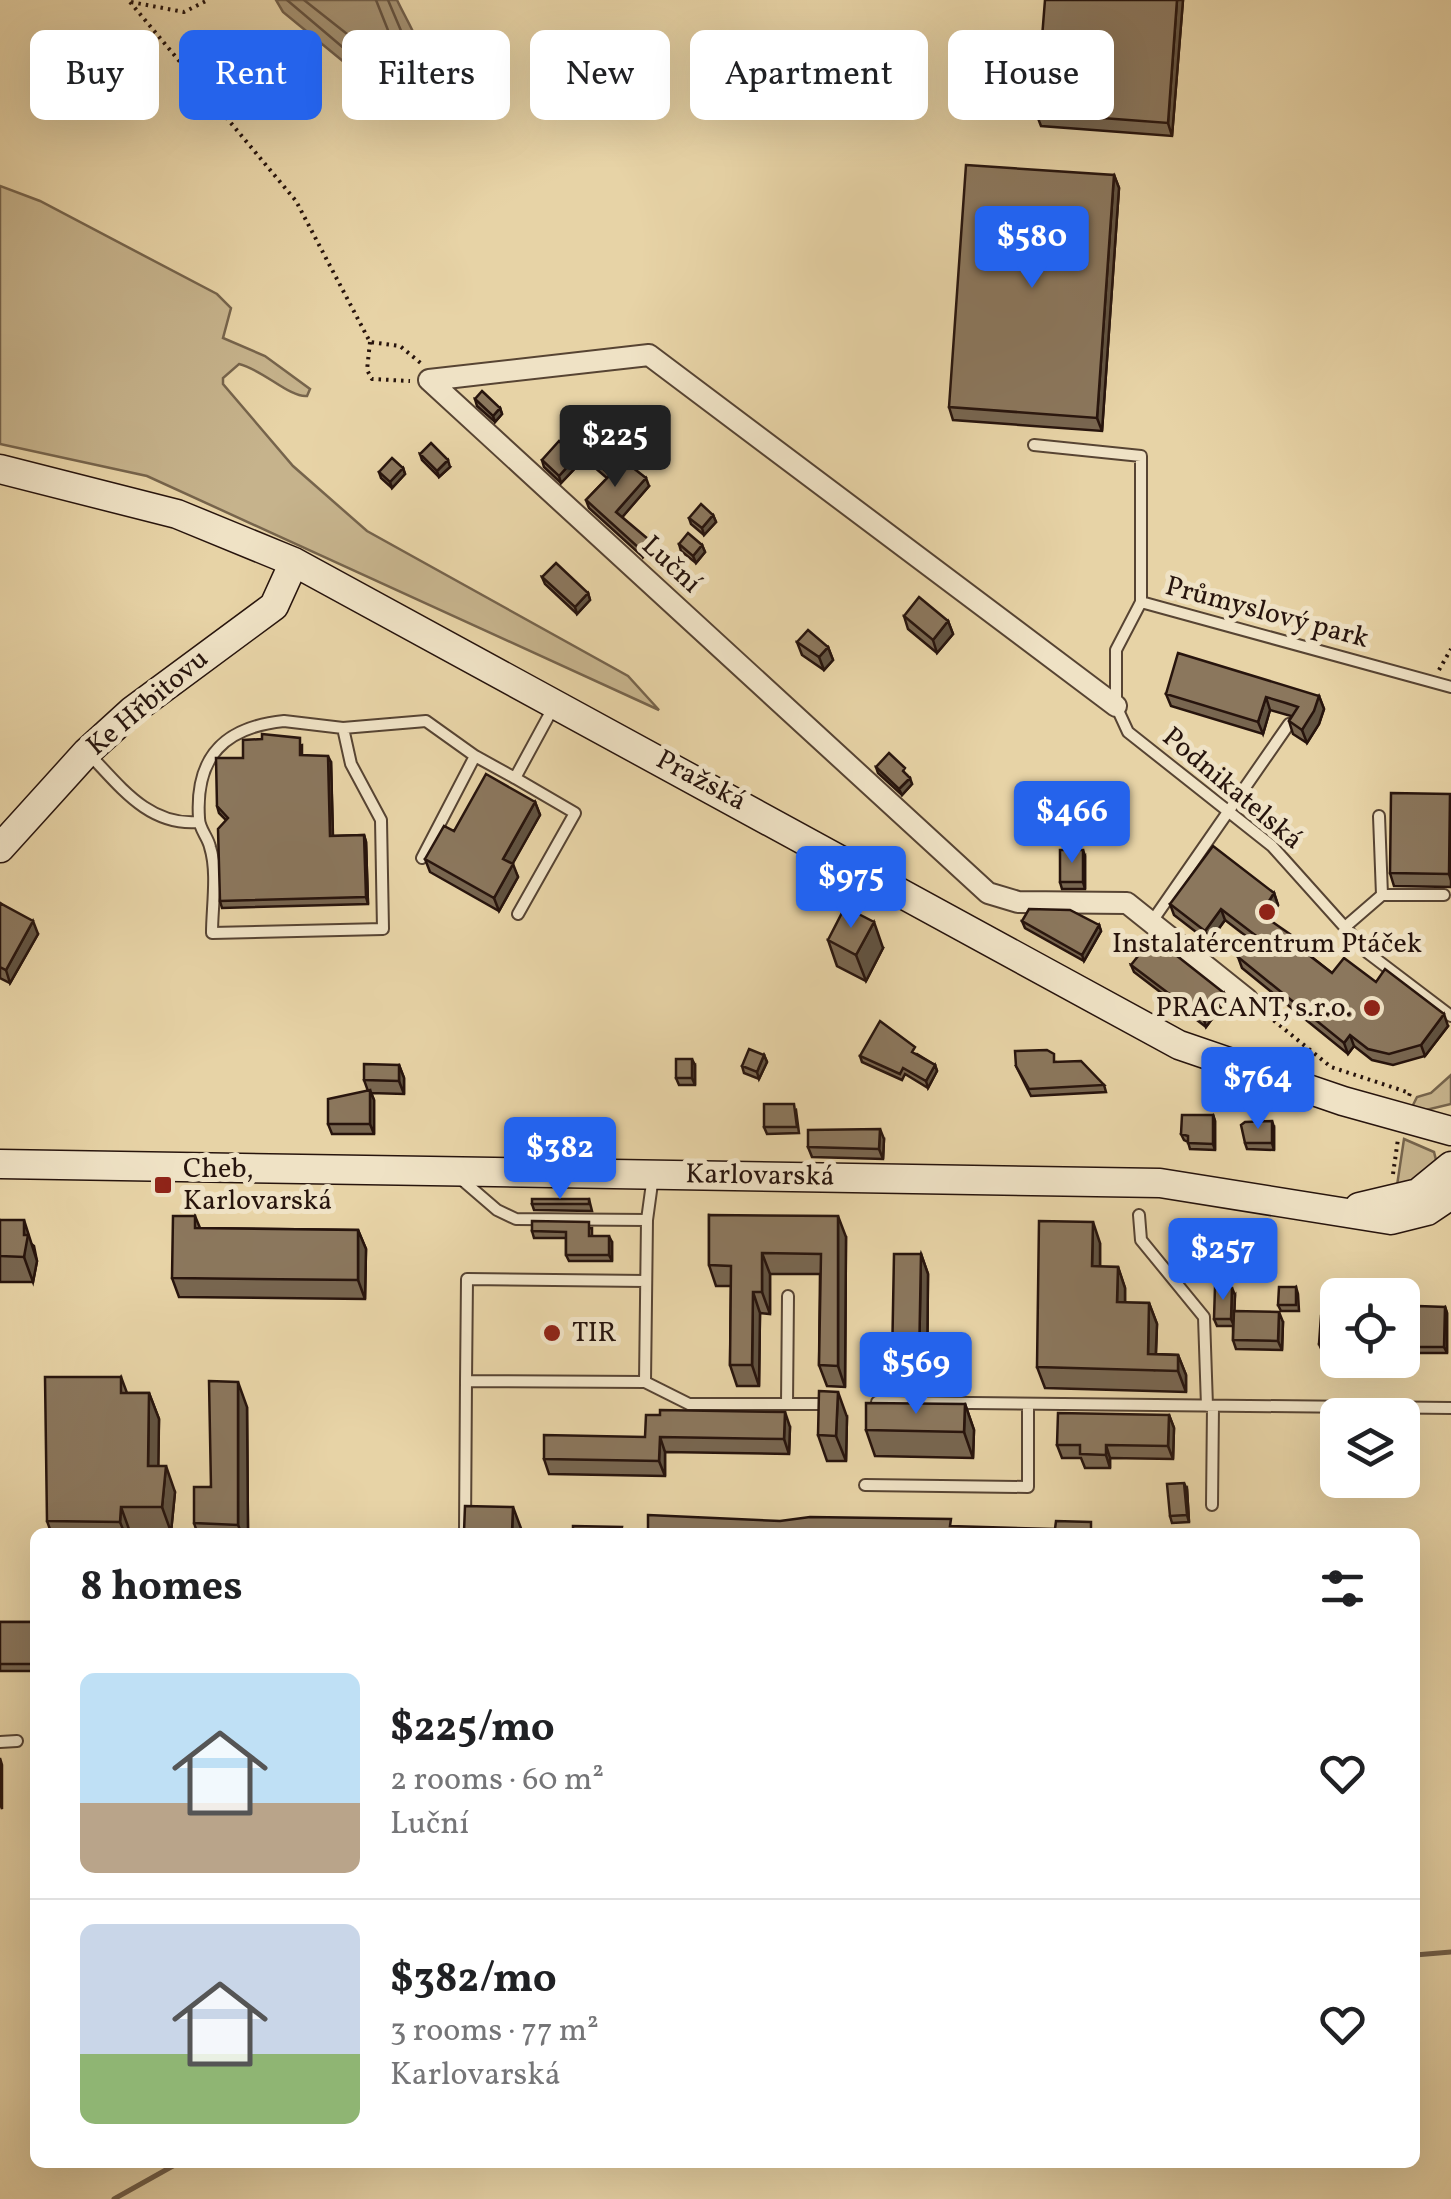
<!DOCTYPE html>
<meta charset="utf-8">
<style>
:root{--surface:#fff;--page:#f6f6f6;--text:#202124;--muted:#757577;--line:#e0e0e0;--accent:#2563eb}
body{margin:0;font-family:Vollkorn,serif;background:var(--page);color:var(--text);height:100vh;display:flex;flex-direction:column;font-size:38px;white-space:nowrap}
*{box-sizing:border-box;margin:0}
p{font-size:32px;color:var(--muted)}
.icon{flex:none;width:55px;height:55px;fill:none;stroke:currentColor;stroke-width:2;stroke-linecap:round;stroke-linejoin:round}
.map{position:relative;flex:1;overflow:hidden}
.details{position:absolute;left:30px;top:1528px;width:1390px;height:640px;display:flex;flex-direction:column;background:var(--surface);border-radius:15px;box-shadow:0 10px 40px #0002}
.details>*{flex:none}
.top-card{position:absolute;left:30px;top:30px;width:1392px;height:90px;display:flex;gap:20px}
.buttons{position:absolute;left:1320px;top:1278px;display:grid;gap:20px}
.buttons a{display:grid;place-items:center;width:100px;height:100px;border-radius:15px;background:var(--surface);box-shadow:0 10px 40px #0002;font-size:50px}
.price{position:absolute;translate:-50% -85px;padding:0 22px;border-radius:10px;background:var(--accent);color:#fff;font-size:32px;line-height:65px;filter:drop-shadow(0 2px 5px #0008)}
.price::after{content:'';position:absolute;left:50%;top:60px;width:30px;height:22px;margin-left:-15px;background:inherit;clip-path:polygon(0 0,100% 0,50% 100%)}
.price.current{background:#222;color:#fff}
ul{padding:0;list-style:none}
li{display:flex;align-items:center;gap:30px;height:250px;padding:0 50px}
li+li{border-top:2px solid var(--line)}
li span{display:grid;place-items:center;flex:none;width:280px;height:200px;border-radius:15px;color:#555}
li>.icon{margin-inline-start:auto}
span .icon{width:120px;height:120px;fill:#fffc;stroke-width:1}
li b{font-size:42px}
h2{display:flex;justify-content:space-between;align-items:center;height:120px;padding:0 50px;font-size:42px}
.pill{padding:0 35px;border-radius:15px;background:var(--surface);box-shadow:0 10px 40px #0002;font-size:35px;line-height:90px}
.pill.current{background:var(--accent);color:#fff}
.map>svg:first-child{display:block}
.green{fill:#c6b38c;stroke:#76644c;stroke-width:2.5}
.water{fill:#a69272;stroke:#73604a;stroke-width:2.5}
.lines{fill:none;stroke-linecap:round;stroke-linejoin:round}
.shore{stroke:#665340;stroke-width:2.5}
.stream{stroke:#73604a;stroke-width:5}
.lane-casing{stroke:#574433;stroke-width:14}
.street-casing{stroke:#574433;stroke-width:24}
.secondary-casing{stroke:#27140d;stroke-width:31}
.path{stroke:#27140d;stroke-width:4;stroke-dasharray:2.5 5;stroke-linecap:butt}
.lane{stroke:#efe2c5;stroke-width:10}
.street{stroke:#efe2c5;stroke-width:20}
.secondary{stroke:#efe2c5;stroke-width:28}
.wall{fill:#786650;stroke:#27140d;stroke-width:2.5}
.shaded-wall{fill:#615341;stroke:#27140d;stroke-width:2.5}
.building{fill:#8b775d;stroke:#27140d;stroke-width:2.5}
.poi-dot{fill:#8f2418;stroke:#efe2c5;stroke-width:4}
.labels{text-anchor:middle;dominant-baseline:central;stroke-width:10;stroke-linejoin:round;paint-order:stroke}
.street-label{font-size:28px;fill:#27140d;stroke:#efe2c5}
.poi-label{font-size:28px;fill:#27140d;stroke:#efe2c5;text-anchor:start}
</style>
<div class="map">
<svg width="1451" height="2199" viewBox="0 0 1451 2199">
<rect width="100%" height="100%" fill="#e7d3a6"/>
<filter id="stains"><feTurbulence type="fractalNoise" baseFrequency=".002" numOctaves="4"/><feColorMatrix values="0 0 0 0 .2 0 0 0 0 .09 0 0 0 0 .02 0 0 0 .5 -.17"/></filter>
<radialGradient id="worn" r=".72"><stop offset=".6" stop-color="#630" stop-opacity="0"/><stop offset="1" stop-color="#630" stop-opacity=".3"/></radialGradient>
<!-- green -->
<path class="green" d="M0 186 40 201 217 294 231 308 223 338 265 356 310 389 307 396C290 398 262 369 239 364L223 378V384L293 466 367 531 628 676 659 710 147 476 0 444Z
M1451 1075V1104L1426 1110 1412 1107 1417 1097 1431 1093Z
M1404 1139 1434 1152 1437 1164 1396 1192Z"/>
<!-- water -->
<path class="water" d="M276 0H397C410 28 438 67 421 98L412 102 389 99 283 12Z"/>
<g class="lines">
<!-- shore -->
<path class="shore" d="M287 0 392 89 410 92 416 85 413 59 388 0
M304 0 399 75 401 63 376 0"/>
<!-- stream -->
<path class="stream" d="M1415 1955 1451 1952
M114 2199 180 2162"/>
<defs>
<path id="lane" d="M1034 445 1141 456V602L1116 650V706L1128 732 1272 846 1368 953 1451 1016
M1141 602 1451 687
M284 721 343 728 351 764 381 820 383 929 212 933C212 907 218 872 210 847 208 837 199 829 199 818 195 756 225 727 284 721Z
M343 728 426 721 475 756
M88 753C120 786 148 826 198 822
M1379 816 1382 895
M422 858 475 756 515 778
M518 914 575 813 515 778 553 708
M1153 920 1289 724
M1345 927 1382 895H1444
M461 1179 497 1210 516 1219 647 1220
M1139 1215 1141 1240 1204 1317 1207 1406
M646 1281 467 1279 466 1381 645 1382 647 1220 653 1176
M645 1382 689 1404H828
M877 1402 1451 1408
M787 1404 788 1296
M865 1485 1028 1487V1404
M1212 1505 1213 1406
M465 1532 466 1381
M0 1742 17 1741"/>
<path id="street" d="M429 380 988 893 1018 902 1127 903 1247 999
M429 380 649 355 1116 706"/>
<path id="secondary" d="M0 469 177 514 294 562 1179 1045 1343 1101 1451 1131
M0 848 87 752 132 711 274 606 294 562
M0 1164 1160 1183 1391 1220 1427 1211 1451 1195
M1359 1207 1418 1193 1451 1166"/>
</defs>
<!-- lane casing -->
<use href="#lane" class="lane-casing"/>
<!-- street casing -->
<use href="#street" class="street-casing"/>
<!-- secondary casing -->
<use href="#secondary" class="secondary-casing"/>
<!-- path -->
<path class="path" d="M130 2 296 201 370 342 400 346 423 365
M131 2 184 12 208 0
M370 342 367 370 372 379 410 381
M1439 670 1451 649
M1262 1011 1331 1067 1410 1093 1409 1096
M1393 1174 1398 1139"/>
<!-- lane -->
<use href="#lane" class="lane"/>
<!-- street -->
<use href="#street" class="street"/>
<!-- secondary -->
<use href="#secondary" class="secondary"/>
</g>
<!-- wall -->
<path class="wall" d="M1183 0 1172 136 1041 126 1036 113Z
M1114 175 1119 188 1102 431 953 420 949 407Z
M475 399 500 408 502 414 495 422 477 406Z
M584 452 649 486 622 517 651 548 643 557 589 508 586 500 607 478 587 461Z
M420 454 450 467 439 477 422 460Z
M576 457 579 464 561 483 544 467 542 460Z
M403 468 405 474 392 488 381 478 379 472Z
M713 515 716 522 704 535 691 524 689 518Z
M679 544 702 545 705 552 696 563 681 551Z
M542 577 588 593 590 600 577 614 545 584Z
M904 616 948 621 953 634 937 653 908 629Z
M797 642 828 647 833 660 824 670 802 655Z
M1166 694 1319 696 1324 709 1319 724 1307 743 1293 734 1289 721 1292 716H1291L1270 710 1263 734 1171 706Z
M302 745V755L331 762 333 836 364 835 366 842 368 904 222 908 220 901 226 820 219 813 217 806 243 758Z
M876 767 907 775 912 784 902 795 878 773Z
M1451 797V887L1394 886 1390 873Z
M535 802 540 815 512 864 518 877 499 911 430 872 425 859Z
M1085 856V889H1062L1060 882Z
M1274 893 1278 905 1269 919 1304 951 1332 973 1376 982 1448 1026 1425 1056 1393 1065 1372 1060 1354 1046 1348 1054 1242 968 1238 957 1251 940 1225 920 1209 942 1174 915 1170 904Z
M0 903 38 934 10 983 0 978Z
M1022 921 1099 925 1101 931 1084 961 1025 928Z
M828 940 883 948 866 981 837 966Z
M1131 965 1226 1000 1206 1027 1134 972Z
M917 1054 935 1065 937 1071 928 1088 905 1074 902 1080 862 1062 860 1056Z
M764 1055 767 1062 759 1079 744 1073 742 1066Z
M1056 1062 1104 1085 1106 1092 1031 1096 1016 1066Z
M399 1065 404 1078V1094L371 1093 374 1100V1134H332L328 1124 368 1091 364 1080Z
M695 1065V1085H679L676 1078Z
M796 1110 799 1133 767 1134 764 1127Z
M1213 1115 1215 1121V1150L1190 1149 1188 1142 1184 1140 1181 1134Z
M1274 1127V1150L1247 1149 1245 1143Z
M884 1139 883 1159 812 1157 808 1147Z
M589 1199 592 1211 534 1210 532 1204Z
M709 1215 846 1237 845 1387 827 1386 819 1365 820 1274H770V1314L760 1313 759 1386H737L730 1365 731 1286H716L709 1265Z
M195 1216 200 1228 358 1230 366 1249 365 1299 179 1297 172 1278Z
M0 1220 34 1246 37 1261 33 1282H0Z
M592 1228V1236L612 1242V1261H569L566 1255V1238H534L532 1231Z
M1100 1243V1267H1118L1125 1288V1303H1149L1157 1324 1156 1354 1178 1355 1186 1375V1392L1045 1388 1037 1367Z
M921 1254 928 1274 927 1382H899L892 1362Z
M1296 1287 1298 1294 1299 1311H1281L1278 1305Z
M1235 1295 1234 1311 1283 1322 1282 1350 1236 1349 1233 1340V1326H1217L1214 1319Z
M1445 1307 1447 1313V1353H1419L1412 1341Z
M1338 1316V1351H1322L1319 1344Z
M121 1377 127 1393H149L159 1419 158 1466 175 1492 171 1532H51L47 1521Z
M965 1404 974 1430 973 1458 875 1456 866 1430Z
M247 1407 248 1532H197L194 1523Z
M1169 1415 1174 1428 1173 1459 1110 1458V1468H1085L1081 1458H1062L1057 1445Z
M847 1417 846 1461H827L818 1435Z
M790 1427 789 1454 665 1452V1476L549 1474 544 1459 645 1437Z
M1187 1489 1189 1522 1172 1523 1170 1516Z
M0 1622H35V1671H0Z"/>
<!-- shaded-wall -->
<path class="shaded-wall" d="M1177 0H1183L1172 136 1168 123Z
M1114 175 1119 188 1102 431 1097 418Z
M500 408 502 414 495 422 493 416Z
M576 457 579 464 561 483 559 476Z
M448 460 450 467 439 477 437 471Z
M403 468 405 474 392 488 390 482Z
M646 478 649 486 619 521 616 512Z
M713 515 716 522 704 535 702 528Z
M648 539 651 548 643 557 640 549Z
M702 545 705 552 696 563 693 556Z
M588 593 590 600 577 614 575 607Z
M948 621 953 634 937 653 933 640Z
M828 647 833 660 824 670 819 657Z
M1319 696 1324 709 1319 724 1307 743 1302 730Z
M1266 697 1270 710 1263 734 1258 722Z
M328 756 331 762 333 842 330 836Z
M910 778 912 784 902 795 899 789Z
M1450 794 1451 797V880L1449 874Z
M535 802 540 815 508 872 503 859Z
M364 835 366 842 368 904 366 897Z
M1083 850 1085 856V889L1083 882Z
M513 864 518 877 499 911 494 898Z
M1274 893 1278 905 1265 925 1261 914Z
M1221 909 1225 920 1209 942 1205 931Z
M33 921 38 934 10 983 6 970Z
M874 922 883 948 866 981 856 955Z
M1099 925 1101 931 1084 961 1082 955Z
M1224 993 1226 1000 1206 1027 1204 1020Z
M1444 1014 1448 1026 1425 1056 1421 1045Z
M1350 1035 1354 1046 1348 1054 1344 1043Z
M764 1055 767 1062 759 1079 757 1072Z
M692 1059 695 1065V1085L692 1078Z
M399 1065 404 1078V1094L399 1081Z
M935 1065 937 1071 928 1088 926 1081Z
M370 1090 374 1100V1134L370 1124Z
M1213 1115 1215 1121V1150L1213 1144Z
M1272 1121 1274 1127V1150L1272 1143Z
M880 1129 884 1139 883 1159 879 1149Z
M838 1216 846 1237 845 1387 838 1366Z
M24 1220 37 1261 33 1282 24 1257Z
M1093 1222 1100 1243V1287L1092 1266Z
M358 1230 366 1249 365 1299 358 1280Z
M609 1236 612 1242V1261L609 1255Z
M762 1253 770 1274V1314L762 1292Z
M921 1254 928 1274 927 1382 919 1363Z
M1118 1267 1125 1288V1323L1117 1302Z
M1232 1288 1235 1295 1234 1326 1231 1319Z
M753 1292 760 1313 759 1386 752 1365Z
M1149 1303 1157 1324 1155 1371 1148 1354Z
M1445 1307 1447 1313V1353L1444 1347Z
M1279 1312 1283 1322 1282 1350 1278 1341Z
M1178 1355 1186 1375V1392L1178 1371Z
M238 1382 247 1407 248 1532H241L238 1525Z
M838 1392 847 1417 846 1461 836 1436Z
M149 1393 159 1419 158 1492 148 1466Z
M965 1404 974 1430 973 1458 964 1432Z
M785 1412 790 1427 789 1454 784 1439Z
M1169 1415 1174 1428 1173 1459 1168 1446Z
M660 1437 665 1452V1476L659 1461Z
M1106 1445 1110 1458V1468L1106 1455Z
M166 1466 175 1492 171 1532 162 1507Z
M1184 1483 1187 1489 1189 1522 1187 1515Z
M121 1507 130 1532H124L120 1522Z
M513 1507 522 1531V1532H512Z
M0 1758 2 1765V1809L0 1804Z"/>
<!-- building -->
<path class="building" d="M1045 0H1177L1168 123 1036 113Z
M966 165 1114 175 1097 418 949 407Z
M482 391 500 408 493 416 475 399Z
M596 439 646 478 616 512 648 539 640 549 586 500 610 475 584 452Z
M559 441 576 457 559 476 542 460Z
M431 443 448 460 437 471 420 454Z
M392 458 403 468 390 482 379 472Z
M701 504 713 515 702 528 689 518Z
M688 533 702 545 693 556 679 544Z
M556 563 588 593 575 607 542 577Z
M919 597 948 621 933 640 904 616Z
M808 630 828 647 819 657 797 642Z
M1178 653 1319 696 1314 711 1302 730 1289 721 1298 707 1286 703 1266 697 1258 722 1166 694Z
M262 734 300 738V755L328 756 330 836 364 835 366 897 220 901 218 829 228 818 217 806 216 758H243V740L262 739Z
M889 753 905 768 903 771 910 778 899 789 876 767Z
M486 774 535 802 503 859 513 864 494 898 425 859 444 826 454 831Z
M1391 793 1450 794 1449 874 1390 873Z
M1213 846 1274 893 1261 914 1300 941 1297 946 1332 973 1344 958 1376 982 1385 969 1444 1014 1421 1045 1389 1054 1368 1049 1350 1035 1344 1043 1238 957 1255 935 1221 909 1205 931 1170 904Z
M1060 850H1083V882H1060Z
M0 903 33 921 6 970 0 967Z
M845 907 874 922 856 955 828 940Z
M1029 909 1070 910 1099 925 1082 955 1022 921Z
M1153 937 1224 993 1204 1020 1131 965Z
M880 1021 915 1047 912 1052 935 1065 926 1081 903 1068 900 1074 860 1056Z
M749 1049 764 1055 757 1072 742 1066Z
M1047 1050 1054 1054V1062L1081 1061 1104 1085 1029 1089 1016 1066 1015 1051Z
M676 1059H692V1078H676Z
M364 1064 399 1065V1081L364 1080Z
M370 1090V1124H328V1099Z
M764 1104H794L797 1127H764Z
M1182 1115H1213V1144L1188 1143V1136L1181 1134Z
M1272 1121V1143H1245L1241 1125 1245 1122Z
M880 1129 879 1149 808 1147V1130Z
M532 1199H589V1204H532Z
M709 1215 838 1216V1366L819 1365 821 1254 762 1253V1292H753L752 1365H730L731 1266 709 1265Z
M173 1216H195V1228L358 1230V1280L172 1278Z
M0 1220H24V1235H28L24 1257 0 1256Z
M532 1221 589 1222V1236H609V1255H566V1232L532 1231Z
M1039 1221 1093 1222 1092 1266 1118 1267 1117 1302 1149 1303 1148 1354 1178 1355V1371L1037 1367Z
M894 1254H921L919 1363 892 1362Z
M1215 1287 1232 1288 1231 1319H1214Z
M1279 1287H1296V1305H1278Z
M1418 1306 1445 1307 1444 1347H1417V1341H1412L1413 1312H1417Z
M1234 1311 1279 1312 1278 1341 1233 1340Z
M1321 1316H1338V1345L1319 1344Z
M45 1377H121V1393H149L148 1466H166L162 1507H121L120 1522 47 1521Z
M209 1381 238 1382V1525L194 1523V1487H211Z
M819 1391 838 1392 836 1436 818 1435Z
M866 1403 965 1404 964 1432 866 1430Z
M660 1410 785 1412 784 1439 660 1437 659 1461 544 1459V1435L645 1437 646 1415H660Z
M1058 1413 1169 1415 1168 1446 1106 1445V1455L1080 1454V1445H1057Z
M1184 1483 1187 1515 1170 1516 1167 1484Z
M465 1506 513 1507 512 1532H464Z
M648 1515 780 1521 810 1517 951 1519 950 1526 1055 1529 1056 1521 1091 1522V1532H648Z
M573 1526 622 1527 621 1532H573Z
M0 1622H35V1664H0Z"/>
<!-- markers -->
<g class="poi-dot">
<circle cx="1267" cy="912" r="10"/>
<circle cx="1372" cy="1008" r="10"/>
<rect x="153" y="1175" width="20" height="20" rx="5"/>
<circle cx="552" cy="1333" r="10"/>
</g>
<g class="labels">
<!-- street labels -->
<g class="street-label">
<text transform="translate(671 565) rotate(43)">Luční</text>
<text transform="translate(1267 613) rotate(15)">Průmyslový park</text>
<text transform="translate(148 703) rotate(-40)">Ke Hřbitovu</text>
<text transform="translate(701 781) rotate(28)">Pražská</text>
<text transform="translate(1232 789) rotate(40)">Podnikatelská</text>
<text transform="translate(760 1176) rotate(1)">Karlovarská</text>
</g>
<!-- poi labels -->
<g class="poi-label">
<text x="1267" y="944" text-anchor="middle">Instalatércentrum Ptáček</text>
<text x="1352" y="1008" text-anchor="end">PRACANT, s.r.o.</text>
<text x="183" y="1169">Cheb,<tspan x="183" dy="32">Karlovarská</tspan></text>
<text x="572" y="1333">TIR</text>
</g>
</g>
<rect width="100%" height="100%" filter="url(#stains)"/>
<rect width="100%" height="100%" fill="url(#worn)"/>
</svg>
<div class="buttons">
<a><svg class="icon" aria-label="locate" viewBox="0 0 24 24"><circle cx="12" cy="12" r="6"/><path d="M12 2v4M12 18v4M2 12h4M18 12h4"/></svg></a>
<a><svg class="icon" aria-label="layers" viewBox="0 0 24 24"><path d="M12 4l9 5-9 5-9-5zM3 14l9 5 9-5"/></svg></a>
</div>
<b class="price" style="left:1032px;top:291px">$580</b>
<b class="price current" style="left:615px;top:490px">$225</b>
<b class="price" style="left:1072px;top:866px">$466</b>
<b class="price" style="left:851px;top:931px">$975</b>
<b class="price" style="left:1258px;top:1132px">$764</b>
<b class="price" style="left:560px;top:1202px">$382</b>
<b class="price" style="left:1223px;top:1303px">$257</b>
<b class="price" style="left:916px;top:1417px">$569</b>
<div class="top-card">
<a class="pill">Buy</a>
<a class="pill current">Rent</a>
<a class="pill">Filters</a>
<a class="pill">New</a>
<a class="pill">Apartment</a>
<a class="pill">House</a>
</div>
<section class="details">
<h2>8 homes<svg class="icon" aria-label="filters" viewBox="0 0 24 24"><path d="M4 7h16M4 17h16"/><circle cx="9" cy="7" r="2"/><circle cx="15" cy="17" r="2"/></svg></h2>
<ul>
<li><span style="background:linear-gradient(#bfe0f5 65%,#b9a48a 0)"><svg class="icon" aria-label="home" viewBox="0 0 24 24"><path d="M3 11l9-7 9 7M6 9v11h12V9"/></svg></span><div><b>$225/mo</b><p>2 rooms · 60 m²</p><p>Luční</p></div><svg class="icon" aria-label="heart" viewBox="0 0 24 24"><path d="M12 20l-8-8c-3-5 5-10 8-4 3-6 11-1 8 4z"/></svg></li>
<li><span style="background:linear-gradient(#c9d6e8 65%,#8fb573 0)"><svg class="icon" aria-label="home" viewBox="0 0 24 24"><path d="M3 11l9-7 9 7M6 9v11h12V9"/></svg></span><div><b>$382/mo</b><p>3 rooms · 77 m²</p><p>Karlovarská</p></div><svg class="icon" aria-label="heart" viewBox="0 0 24 24"><path d="M12 20l-8-8c-3-5 5-10 8-4 3-6 11-1 8 4z"/></svg></li>
</ul>
</section>
</div>
